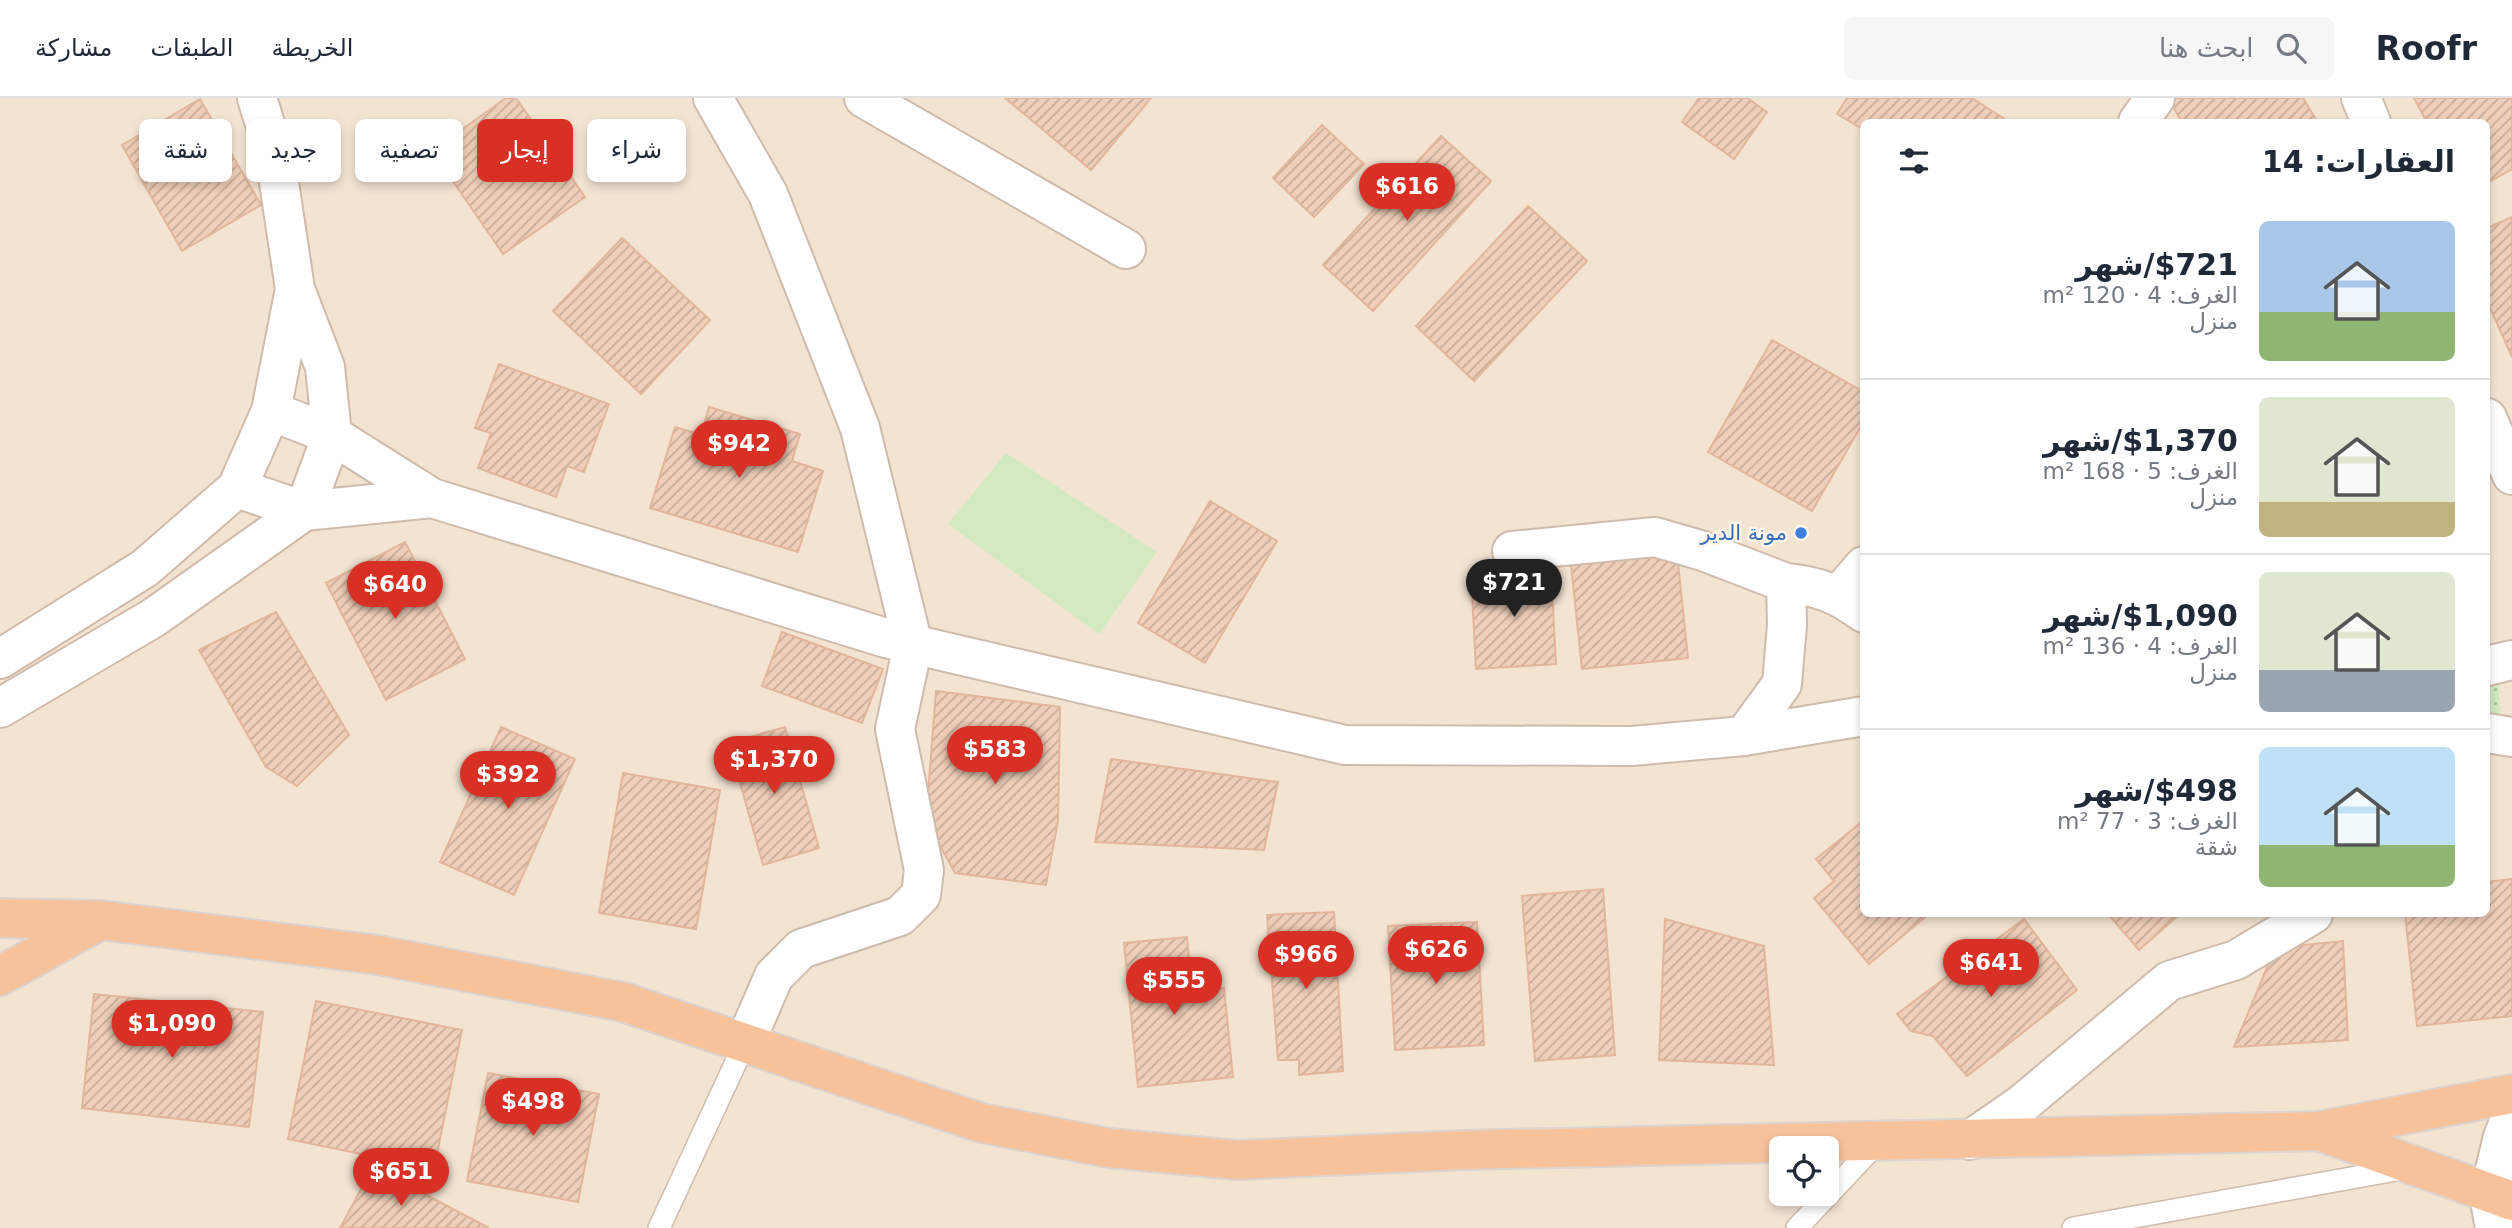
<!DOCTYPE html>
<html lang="ar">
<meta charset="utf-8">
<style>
:root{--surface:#fff;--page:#f6f6f7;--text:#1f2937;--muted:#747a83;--line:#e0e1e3;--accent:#d93025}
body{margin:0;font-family:"DejaVu Sans","Noto Sans Arabic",sans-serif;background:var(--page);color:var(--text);direction:rtl;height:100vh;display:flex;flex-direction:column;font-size:26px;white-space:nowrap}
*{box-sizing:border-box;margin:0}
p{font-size:23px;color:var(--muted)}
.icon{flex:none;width:38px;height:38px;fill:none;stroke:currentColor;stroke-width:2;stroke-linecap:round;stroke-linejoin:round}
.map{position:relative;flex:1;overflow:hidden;direction:ltr}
.panel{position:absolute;left:1860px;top:21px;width:630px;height:798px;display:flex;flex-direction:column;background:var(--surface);border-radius:10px;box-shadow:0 4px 10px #0003;direction:rtl}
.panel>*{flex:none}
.top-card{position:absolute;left:21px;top:21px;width:665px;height:63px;direction:rtl;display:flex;gap:14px}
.tools{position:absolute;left:1769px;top:1038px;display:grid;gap:14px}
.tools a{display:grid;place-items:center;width:70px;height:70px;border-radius:10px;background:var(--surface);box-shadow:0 4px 10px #0003;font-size:35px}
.price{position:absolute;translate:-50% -60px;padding:0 16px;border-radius:24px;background:var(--accent);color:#fff;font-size:23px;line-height:46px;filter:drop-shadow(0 2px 4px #0008)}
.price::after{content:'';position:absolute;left:50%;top:42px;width:21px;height:16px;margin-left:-10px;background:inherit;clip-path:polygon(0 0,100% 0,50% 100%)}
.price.selected{background:#222;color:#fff}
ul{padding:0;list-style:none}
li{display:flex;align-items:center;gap:21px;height:175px;padding:0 35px}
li+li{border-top:2px solid var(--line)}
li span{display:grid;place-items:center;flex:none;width:196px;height:140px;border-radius:10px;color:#555}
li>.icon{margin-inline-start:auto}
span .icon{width:84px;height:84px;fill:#fffc;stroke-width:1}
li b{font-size:30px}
h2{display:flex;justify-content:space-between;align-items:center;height:84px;padding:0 35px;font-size:30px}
.chip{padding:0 24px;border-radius:10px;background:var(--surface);box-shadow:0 4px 10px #0003;font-size:24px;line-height:63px}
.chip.selected{background:var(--accent);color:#fff}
header{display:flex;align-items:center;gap:42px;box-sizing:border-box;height:98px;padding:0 35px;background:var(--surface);border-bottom:2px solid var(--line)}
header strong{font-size:33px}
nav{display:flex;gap:38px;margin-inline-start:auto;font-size:24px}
.search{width:490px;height:63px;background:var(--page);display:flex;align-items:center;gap:18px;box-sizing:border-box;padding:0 24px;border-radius:10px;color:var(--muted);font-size:26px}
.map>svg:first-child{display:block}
.residential{fill:#f3e3d1;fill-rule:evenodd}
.grass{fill:url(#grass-dots)}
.park{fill:#d2e9c1}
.building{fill:url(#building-hatch);stroke:#e3b59b;stroke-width:2}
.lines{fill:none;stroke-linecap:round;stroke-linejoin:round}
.service-casing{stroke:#cfbbac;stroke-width:24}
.minor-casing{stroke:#cfbbac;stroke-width:42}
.tertiary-casing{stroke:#cfbbac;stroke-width:42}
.secondary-casing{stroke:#d1baa9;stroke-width:42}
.trunk-casing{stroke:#dbd3d0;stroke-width:42}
.service{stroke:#fff;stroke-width:21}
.minor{stroke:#fff;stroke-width:38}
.tertiary{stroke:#fff;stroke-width:38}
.secondary{stroke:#fff;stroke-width:38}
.trunk{stroke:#f7c29a;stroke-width:38}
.shop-dot{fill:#3f7fe0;stroke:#fff5e8;stroke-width:2.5}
.labels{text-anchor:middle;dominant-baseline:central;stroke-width:5;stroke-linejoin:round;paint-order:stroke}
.shop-label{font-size:21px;fill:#366cbe;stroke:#fff5e8;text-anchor:end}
</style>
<header>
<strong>Roofr</strong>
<div class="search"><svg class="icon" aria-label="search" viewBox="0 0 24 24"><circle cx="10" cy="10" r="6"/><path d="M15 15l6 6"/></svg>ابحث هنا</div>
<nav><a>الخريطة</a><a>الطبقات</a><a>مشاركة</a></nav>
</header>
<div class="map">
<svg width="2512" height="1130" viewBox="0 0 2512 1130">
<defs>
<pattern id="grass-dots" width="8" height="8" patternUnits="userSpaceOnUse" patternTransform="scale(1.75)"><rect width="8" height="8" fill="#d2e9c1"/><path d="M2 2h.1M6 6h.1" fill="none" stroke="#afc09f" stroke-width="1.8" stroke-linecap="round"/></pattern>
<pattern id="building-hatch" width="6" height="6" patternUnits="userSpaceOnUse" patternTransform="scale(1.75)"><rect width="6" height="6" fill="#f0cfba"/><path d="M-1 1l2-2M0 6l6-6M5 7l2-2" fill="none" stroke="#c7ab99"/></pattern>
</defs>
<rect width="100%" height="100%" fill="#fcf1e2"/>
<!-- residential -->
<path class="residential" d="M0 0H2512V1130H0ZM1864 24H2487V816H1864ZM1782 1050H1827V1096H1782Z"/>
<!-- grass -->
<path class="grass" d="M2498 576 2501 625 2487 621V580Z"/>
<!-- park -->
<path class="park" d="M1006 355 1157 454 1099 536 948 426Z"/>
<!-- building -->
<path class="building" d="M506 0H516L585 99 503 156 432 53Z
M1005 0H1151L1091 72Z
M1699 0H1747L1767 14 1734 61 1682 24Z
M1847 0H1972L2009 24H1864V32L1837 16Z
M2172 0H2303L2317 23 2182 24 2169 2Z
M2414 0H2512V71L2487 85V24H2427Z
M200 1 261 107 182 153 122 47Z
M1322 27 1364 66 1314 119 1273 80Z
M1441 38 1491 83 1373 213 1323 167Z
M1528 108 1587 163 1474 283 1416 228Z
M2512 119V259L2487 203V130Z
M622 140 710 222 641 296 553 213Z
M1772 242 1864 294V323L1812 413 1708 354Z
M499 266 609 306 584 374 567 368 556 399 478 370 491 335 475 330Z
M709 309 800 336 792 363 823 373 798 454 650 410 675 329 701 337Z
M1210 403 1277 443 1205 565 1138 525Z
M405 444 465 561 386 602 326 485Z
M1677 455 1688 560 1582 571 1571 467Z
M1551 472 1556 566 1476 571 1471 477Z
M276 514 349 637 297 688 266 669 199 552Z
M782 534 883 571 862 625 762 588Z
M936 593 1060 609 1058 723 1046 787 955 775 926 722Z
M501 629 575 661 514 797 440 764Z
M785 629 819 750 763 767 729 645Z
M1111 661 1278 684 1264 752 1095 744Z
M623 675 720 692 696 831 599 815Z
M1864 722V816H1929L1869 866 1814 800 1834 783 1816 761Z
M2512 781V918L2417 928 2405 816H2487V784Z
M1603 791 1615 957 1535 963 1522 798Z
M1334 814 1343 973 1299 977V962H1278L1267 817Z
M2108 816H2180L2139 852Z
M1665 821 1764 848 1774 967 1659 962Z
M2024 821 2077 892 1967 978 1933 938 1911 933 1897 916Z
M1477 824 1484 947 1395 952 1388 828Z
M1187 839 1192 894 1224 890 1233 979 1138 989 1124 845Z
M2343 843 2348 942 2234 949 2275 850Z
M94 896 263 914 249 1029 82 1010Z
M316 903 462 932 434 1071 288 1041Z
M488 975 599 996 578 1104 467 1083Z
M373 1069 489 1130H340Z"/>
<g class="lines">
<defs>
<path id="service" d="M659 1130 744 947
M1797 1130 1877 1045
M2073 1130 2407 1070"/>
<path id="minor" d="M713 0 768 96 860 330 913 547 895 631 924 772 921 797 900 818 801 851 774 878 744 947
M864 0 1126 151
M2138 24 2155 0
M1512 453 1655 439 1703 453 1786 485
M1839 497 1864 468
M1744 638 1782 586 1787 527 1786 485C1818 488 1838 496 1864 515
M1970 1042 2022 1006 2169 883 2236 862 2313 816
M2495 1130 2489 1097 2503 1039 2512 1017"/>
<path id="tertiary" d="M2361 0 2371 24
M271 313 332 337 432 400 886 540 1345 647 1632 648 1744 638 1864 618
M2487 320 2512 377
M237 390 304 413 432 400
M2487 568 2512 562
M2487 635 2512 639"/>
<path id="secondary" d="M0 561 145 470 237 390 271 313 295 191
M0 610 153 520 304 413 332 337 325 269 295 191 275 58 257 0"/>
<path id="trunk" d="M0 820 100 822 378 857 623 904 982 1025 1109 1050 1237 1062 1464 1052 2319 1033 2512 996
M0 878 99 823
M2319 1033 2512 1103"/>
</defs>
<!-- service casing -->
<use href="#service" class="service-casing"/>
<!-- minor casing -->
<use href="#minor" class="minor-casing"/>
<!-- tertiary casing -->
<use href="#tertiary" class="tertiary-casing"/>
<!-- secondary casing -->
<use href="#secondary" class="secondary-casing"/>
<!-- trunk casing -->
<use href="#trunk" class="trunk-casing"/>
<!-- service -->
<use href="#service" class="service"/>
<!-- minor -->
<use href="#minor" class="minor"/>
<!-- tertiary -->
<use href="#tertiary" class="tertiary"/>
<!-- secondary -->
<use href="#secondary" class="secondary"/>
<!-- trunk -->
<use href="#trunk" class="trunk"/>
</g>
<!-- markers -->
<circle class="shop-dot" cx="1801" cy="435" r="7"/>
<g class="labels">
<!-- shop labels -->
<g class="shop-label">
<text x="1787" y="435">مونة الدير</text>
</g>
</g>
</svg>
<div class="tools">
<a><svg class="icon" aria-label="locate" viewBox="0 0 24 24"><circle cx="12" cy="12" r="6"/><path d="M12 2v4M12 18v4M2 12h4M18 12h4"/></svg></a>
</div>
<b class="price" style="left:1407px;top:125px">$616</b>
<b class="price" style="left:739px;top:382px">$942</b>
<b class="price selected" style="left:1514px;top:521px">$721</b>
<b class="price" style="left:395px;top:523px">$640</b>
<b class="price" style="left:995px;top:688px">$583</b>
<b class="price" style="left:774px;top:698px">$1,370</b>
<b class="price" style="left:508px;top:713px">$392</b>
<b class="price" style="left:1436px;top:888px">$626</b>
<b class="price" style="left:1306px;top:893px">$966</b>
<b class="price" style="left:1991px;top:901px">$641</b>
<b class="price" style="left:1174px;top:919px">$555</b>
<b class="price" style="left:172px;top:962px">$1,090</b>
<b class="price" style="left:533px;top:1040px">$498</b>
<b class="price" style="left:401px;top:1110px">$651</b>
<div class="top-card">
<a class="chip">شراء</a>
<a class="chip selected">إيجار</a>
<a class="chip">تصفية</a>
<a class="chip">جديد</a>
<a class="chip">شقة</a>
</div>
<section class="panel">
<h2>العقارات: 14<svg class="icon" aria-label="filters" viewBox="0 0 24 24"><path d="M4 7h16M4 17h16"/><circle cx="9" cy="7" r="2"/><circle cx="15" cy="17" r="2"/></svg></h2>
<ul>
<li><span style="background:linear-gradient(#a9c7e8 65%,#8fb573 0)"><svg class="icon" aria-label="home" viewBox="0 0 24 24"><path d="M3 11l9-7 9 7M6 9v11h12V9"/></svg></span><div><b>$721/شهر</b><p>الغرف: 4 · 120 m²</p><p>منزل</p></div></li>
<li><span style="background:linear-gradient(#dfe7d0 75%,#c2b280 0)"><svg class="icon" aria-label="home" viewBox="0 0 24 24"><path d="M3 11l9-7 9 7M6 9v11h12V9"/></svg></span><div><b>$1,370/شهر</b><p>الغرف: 5 · 168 m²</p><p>منزل</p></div></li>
<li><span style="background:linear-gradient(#dfe7d0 70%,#9aa5b1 0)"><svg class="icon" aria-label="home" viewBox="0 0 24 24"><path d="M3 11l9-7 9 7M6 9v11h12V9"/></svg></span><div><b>$1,090/شهر</b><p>الغرف: 4 · 136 m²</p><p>منزل</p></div></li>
<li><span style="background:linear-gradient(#bfe0f5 70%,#8fb573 0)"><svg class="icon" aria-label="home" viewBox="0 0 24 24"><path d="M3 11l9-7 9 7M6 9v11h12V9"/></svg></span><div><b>$498/شهر</b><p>الغرف: 3 · 77 m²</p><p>شقة</p></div></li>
</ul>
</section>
</div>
